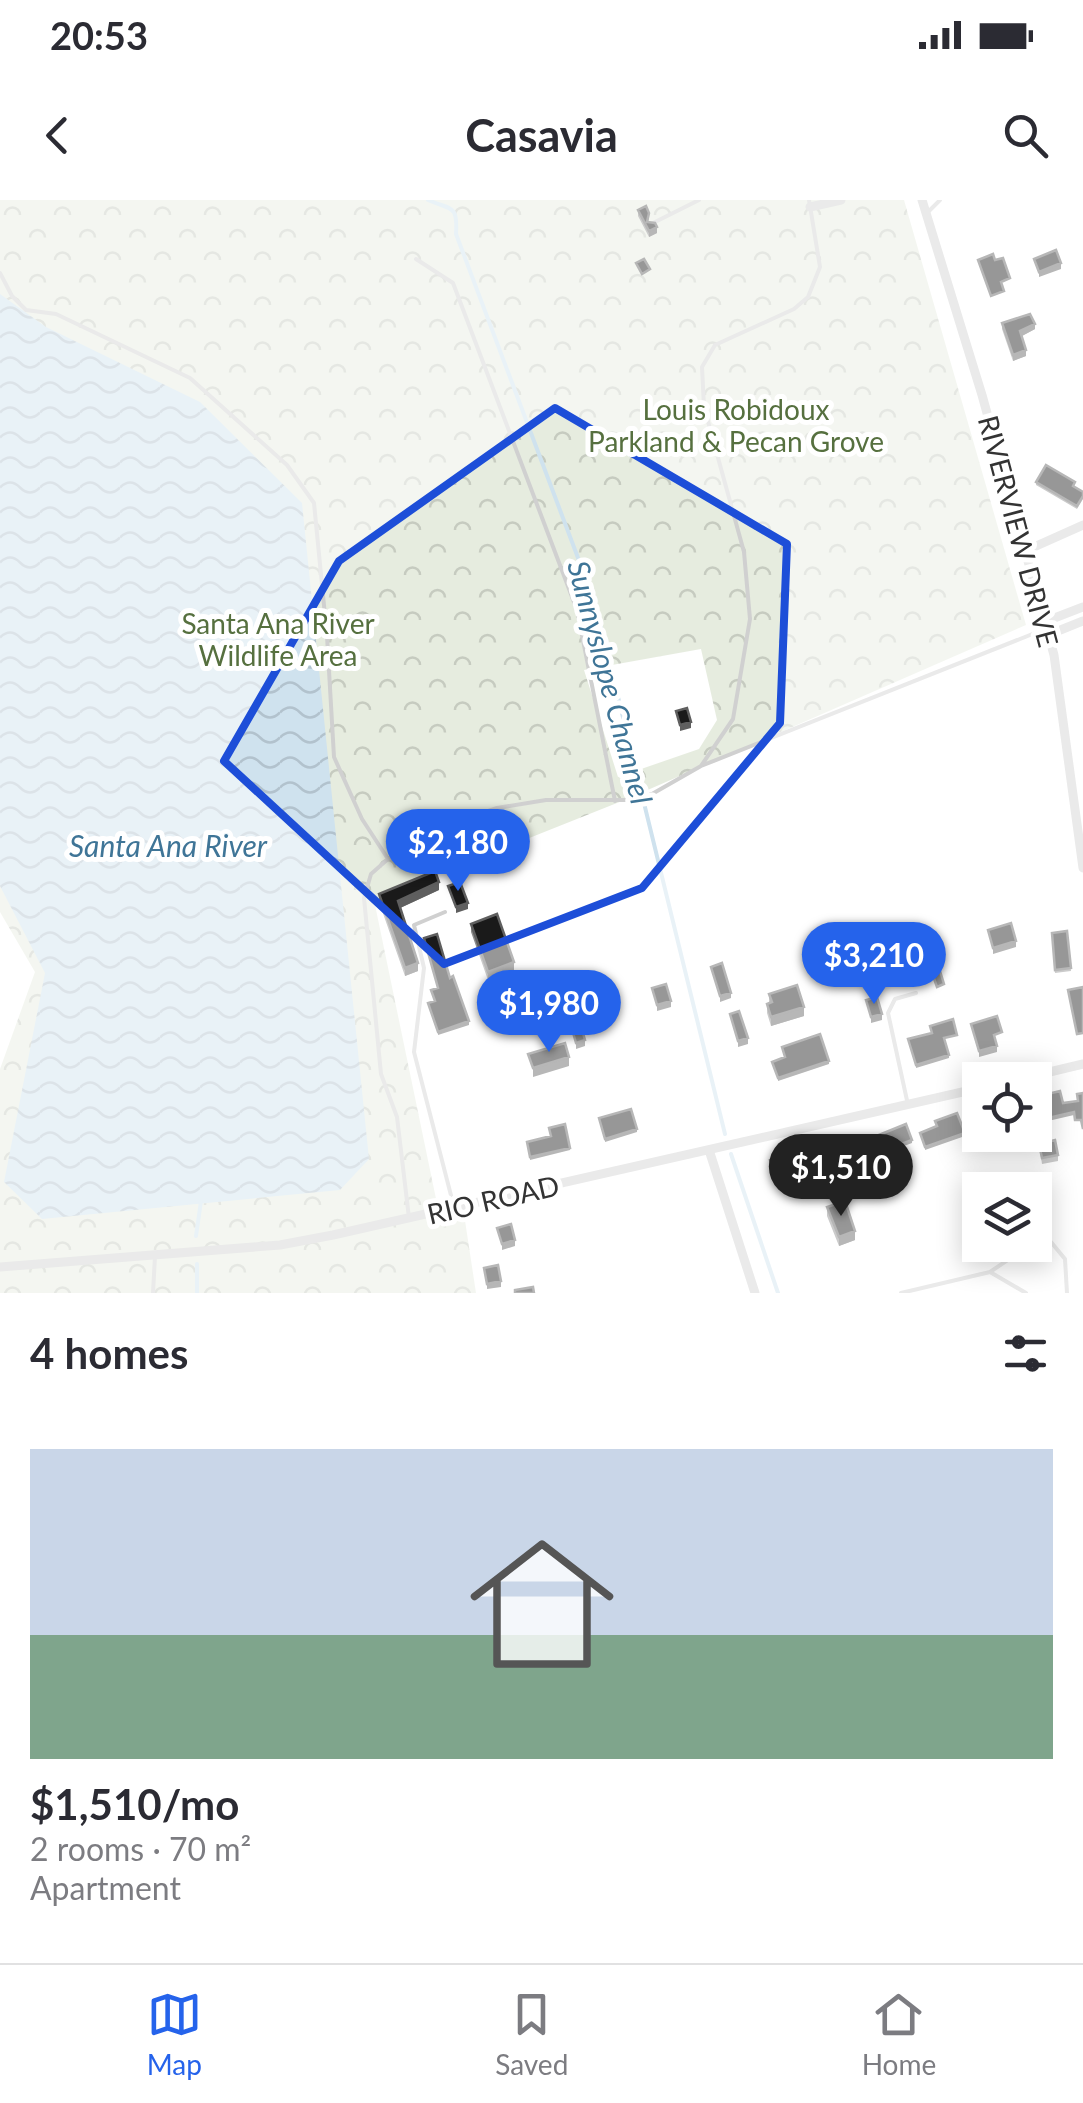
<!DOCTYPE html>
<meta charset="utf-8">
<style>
:root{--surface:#fff;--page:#f7f7f7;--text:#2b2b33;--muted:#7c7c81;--line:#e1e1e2;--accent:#2563eb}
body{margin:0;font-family:Lato,sans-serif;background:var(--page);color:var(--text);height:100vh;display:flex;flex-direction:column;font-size:38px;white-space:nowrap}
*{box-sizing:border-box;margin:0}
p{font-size:32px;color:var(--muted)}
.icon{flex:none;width:55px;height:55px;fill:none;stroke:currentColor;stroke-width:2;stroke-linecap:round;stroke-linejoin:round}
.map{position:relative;height:1093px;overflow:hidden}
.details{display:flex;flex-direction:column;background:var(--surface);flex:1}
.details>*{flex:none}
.controls{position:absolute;left:962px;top:862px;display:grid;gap:20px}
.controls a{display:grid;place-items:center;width:90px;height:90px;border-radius:0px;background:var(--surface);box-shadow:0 5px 25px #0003;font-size:50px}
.price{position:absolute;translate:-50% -85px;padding:0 22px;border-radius:35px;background:var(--accent);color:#fff;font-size:32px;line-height:65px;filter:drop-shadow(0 2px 5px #0008)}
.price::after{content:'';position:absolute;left:50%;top:60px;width:30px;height:22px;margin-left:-15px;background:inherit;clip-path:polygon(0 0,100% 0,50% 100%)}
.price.on{background:#222;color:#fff}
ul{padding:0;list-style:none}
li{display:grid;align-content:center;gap:20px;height:530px;padding:0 30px}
li span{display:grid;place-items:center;height:310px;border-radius:0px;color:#555}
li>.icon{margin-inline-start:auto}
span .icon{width:180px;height:180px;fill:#fffc;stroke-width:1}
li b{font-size:42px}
h2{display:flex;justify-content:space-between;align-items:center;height:120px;padding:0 30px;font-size:42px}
.status{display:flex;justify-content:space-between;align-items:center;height:70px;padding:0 50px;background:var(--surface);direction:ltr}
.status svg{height:28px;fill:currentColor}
header{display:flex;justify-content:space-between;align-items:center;height:130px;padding:0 30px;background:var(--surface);font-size:45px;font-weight:700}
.tab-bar{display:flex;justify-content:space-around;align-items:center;height:140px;border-top:2px solid var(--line);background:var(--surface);font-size:28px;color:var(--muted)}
.tab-bar a{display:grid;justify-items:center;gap:5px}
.tab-bar .on{color:var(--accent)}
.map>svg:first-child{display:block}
.park{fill:url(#park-crowns);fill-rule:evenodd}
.water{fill:url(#water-waves)}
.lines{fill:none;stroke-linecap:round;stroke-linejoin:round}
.stream{stroke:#cfe2ee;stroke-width:4}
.lane{stroke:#d0d0d0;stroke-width:4}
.street{stroke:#d0d0d0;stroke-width:9}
.wall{fill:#8c8c8c}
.shaded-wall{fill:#5f5f5f}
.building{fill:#1a1a1a;stroke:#5f5f5f;stroke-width:2.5}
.marked{fill:none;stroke:#1d4ed8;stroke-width:8;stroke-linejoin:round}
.labels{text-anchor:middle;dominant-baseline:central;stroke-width:10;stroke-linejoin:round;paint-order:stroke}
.park-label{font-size:28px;fill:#56703f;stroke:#fff}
.street-label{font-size:28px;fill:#333;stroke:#fff}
.water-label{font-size:30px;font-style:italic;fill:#3f7597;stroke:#fff}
</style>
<div class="status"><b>20:53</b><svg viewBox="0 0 49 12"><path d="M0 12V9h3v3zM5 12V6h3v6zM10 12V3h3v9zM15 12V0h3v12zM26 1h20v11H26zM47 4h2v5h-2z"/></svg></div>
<header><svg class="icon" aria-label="back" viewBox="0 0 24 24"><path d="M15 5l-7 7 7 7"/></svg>Casavia<svg class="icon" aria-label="search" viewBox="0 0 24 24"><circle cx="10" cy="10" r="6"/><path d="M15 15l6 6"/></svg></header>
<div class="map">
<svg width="1083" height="1093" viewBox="0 0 1083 1093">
<defs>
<pattern id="park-crowns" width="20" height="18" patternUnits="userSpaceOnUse" patternTransform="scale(2.5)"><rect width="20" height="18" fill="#e6ecdf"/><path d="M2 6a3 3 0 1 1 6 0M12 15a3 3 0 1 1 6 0" fill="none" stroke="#c6cbc0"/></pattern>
<pattern id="water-waves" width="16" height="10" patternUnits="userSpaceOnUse" patternTransform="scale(2.5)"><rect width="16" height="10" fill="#cfe2ee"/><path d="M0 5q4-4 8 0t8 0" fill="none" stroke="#b2c2cd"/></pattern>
</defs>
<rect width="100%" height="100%" fill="#fff"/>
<!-- park -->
<path class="park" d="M0 0H904L1026 425 627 599 374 700 440 1018 464 1014 476 1093H0V869L35 772 0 712ZM701 449 717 520 699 549 618 577 584 470Z"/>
<!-- water -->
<path class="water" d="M0 94 46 127 200 202 302 303 369 959 340 990 42 1019 4 982 45 773 0 686Z"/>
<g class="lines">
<!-- stream -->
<path class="stream" d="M428 0C451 10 458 4 456 34L595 403 725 934
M731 954 778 1093
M196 1036 201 1001
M197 1093V1064"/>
<!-- lane -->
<path class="lane" d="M926 14 940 0
M651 24 699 0
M416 59 453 83 577 410 615 601
M0 73 12 96 26 110 56 114 190 178 287 265 314 303 327 436 334 557 362 619 388 659
M701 566 1045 429
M445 712 414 725 424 768 414 852 454 1007
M908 905 888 813 895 799 916 793
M409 1018 397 917 381 874 364 698 371 674 388 659 418 639 448 625 497 608 546 600H635L652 594 701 566 733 519 750 419 744 352 704 207 702 167 715 145 794 109 808 97 820 67 809 0
M1035 1043 1051 1042 1065 1059 1067 1093
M990 1072 1030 1045
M153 1093 155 1056
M901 1093 990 1072 1026 1093"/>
<!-- street -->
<path class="street" d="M922 0 982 195 1054 455 1083 668
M810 7 841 0
M1025 351 1083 325
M1044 422 1083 407
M1048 435 1083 421
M1016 880 1083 864
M709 950 755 1093
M0 1067 280 1045 333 1035 980 888"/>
</g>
<!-- wall -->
<path class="wall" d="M638 10 649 19 648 22 657 33 649 37 638 16Z
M1002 123 1035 129 1022 136 1026 156 1013 161 1002 129Z
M1036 282 1075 285 1074 287 1083 292V299L1077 309 1036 285Z
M439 690 400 708 418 771 405 776 379 702V694Z
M471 724 514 771 488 780 471 732Z
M1067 731 1071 771 1055 773 1052 733Z
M769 794 804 816 771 826 767 813V804L769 803Z
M1039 944 1058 955V961L1042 964Z
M827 1007 855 1040 839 1046 827 1016Z"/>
<!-- shaded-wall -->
<path class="shaded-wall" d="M657 27V33L649 37V31Z
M1061 63V69L1039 77V72Z
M1035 124V129L1020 137V131Z
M1026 150V156L1013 161V155Z
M691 522V528L680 531V525Z
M517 650V656L500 664V658Z
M439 682V690L398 709V701Z
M468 703V709L456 713V707Z
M1016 741V747L993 754V748Z
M514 762V771L488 780V772Z
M418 763V771L405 776V768Z
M909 774V779L897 783V778Z
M731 793V798L720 802V796Z
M671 801V807L657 811V805Z
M804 807V816L771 826V817Z
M882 814V820L871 823V817Z
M469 821V825L438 835V832Z
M748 838V844L738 847V841Z
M585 840V846L576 849V843Z
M997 846V852L979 857V851Z
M949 855V858L916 868V865Z
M569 857V866L533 877V868Z
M829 861V864L778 881V878Z
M1074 912V915L1035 924V921Z
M637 929V932L605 942V939Z
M965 933V936L925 950V947Z
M1016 939V942L993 951V948Z
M912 940V943L861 962V959Z
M570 948V950L530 960V957Z
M864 966V968L838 980V977Z
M810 982V985L788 992V989Z
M855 1031V1040L839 1046V1037Z
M515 1040V1046L502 1050V1044Z
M501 1081V1087L487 1089V1084Z"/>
<!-- building -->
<path class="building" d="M646 6 649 13 647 22 655 23 657 27 649 31 638 10Z
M1056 50 1061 63 1039 72 1034 59Z
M993 54 995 60 1003 58 1010 78 1001 82 1004 91 991 96 978 60Z
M644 59 650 69 642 74 636 63Z
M1030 114 1035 124 1020 131 1026 150 1013 155 1002 123Z
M1046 265 1075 282 1073 286 1083 292V296L1077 306 1036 282Z
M687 508 691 522 680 525 676 511Z
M514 643 517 650 500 658 496 650Z
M435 671 439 682 398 701 418 763 405 768 379 694Z
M460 682 468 703 456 707 448 686Z
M497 714 514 762 488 772 471 724Z
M1011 723 1016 741 993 748 988 730Z
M1067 731 1071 768 1055 770 1052 733Z
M437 734 450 778 453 776 469 821 438 832 428 803 435 801 431 790 438 788 424 738Z
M904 757 909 774 897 778 892 762Z
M722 763 731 793 720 796 711 767Z
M940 771 944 784 937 787 932 773Z
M666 784 671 801 657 805 652 788Z
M797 785 804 807 771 817 767 804 772 802 769 794Z
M1083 787V833L1077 834 1068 790Z
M877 797 882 814 871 817 866 800Z
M739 811 748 838 738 841 730 814Z
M997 816 1002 832 994 835 997 846 979 851 971 824Z
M953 819 957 835 944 838 949 855 916 865 908 839 932 833 930 826Z
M579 820 585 840 576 843 570 822Z
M820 834 829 861 778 878 772 862 785 857 782 847Z
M565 843 569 857 533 868 528 854Z
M1060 891 1063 903 1078 901 1077 894 1083 893V929L1081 920H1075L1074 912 1035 921V897Z
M980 908V927L974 911Z
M631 909 637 929 605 939 599 918Z
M957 913 965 933 925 947 920 933 937 926 935 921Z
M565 924 570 948 530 957 527 942 551 936 549 928Z
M906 924 912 940 861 959 864 966 838 977 831 960 826 962 820 949 833 943 837 952Z
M983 935H1015L1016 939 993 948 988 935 984 937Z
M1055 940 1058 955 1042 958 1039 944Z
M781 957 783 964 803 958 810 982 788 989 786 982 778 985 770 960Z
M845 1001 855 1031 839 1037 827 1007Z
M511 1024 515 1040 502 1044 497 1028Z
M498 1065 501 1081 487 1084 484 1068Z
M533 1087 534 1093H515V1090Z"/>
<!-- marked area -->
<path d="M0 0H1083V1093H0ZM555 208 787 344 780 523 642 688 444 764 224 561 339 361Z" fill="#fff" fill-opacity=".55" fill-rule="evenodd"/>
<path class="marked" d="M555 208 787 344 780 523 642 688 444 764 224 561 339 361Z"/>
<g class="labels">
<!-- park labels -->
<g class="park-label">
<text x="736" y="209">Louis Robidoux<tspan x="736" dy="32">Parkland &amp; Pecan Grove</tspan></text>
<text x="278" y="423">Santa Ana River<tspan x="278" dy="32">Wildlife Area</tspan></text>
</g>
<!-- street labels -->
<g class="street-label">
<text transform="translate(1019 331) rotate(75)">RIVERVIEW DRIVE</text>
<text transform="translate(493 999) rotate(-13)">RIO ROAD</text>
</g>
<!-- water labels -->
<g class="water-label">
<text transform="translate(611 482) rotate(75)">Sunnyslope Channel</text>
<text x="168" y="645">Santa Ana River</text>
</g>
</g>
</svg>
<div class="controls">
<a><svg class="icon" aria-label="locate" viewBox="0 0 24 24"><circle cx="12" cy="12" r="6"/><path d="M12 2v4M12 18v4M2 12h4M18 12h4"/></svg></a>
<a><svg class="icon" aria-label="layers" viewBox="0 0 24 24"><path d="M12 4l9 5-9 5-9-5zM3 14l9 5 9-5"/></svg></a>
</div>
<b class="price" style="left:458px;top:694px">$2,180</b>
<b class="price" style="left:874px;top:807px">$3,210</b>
<b class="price" style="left:549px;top:855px">$1,980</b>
<b class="price on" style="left:841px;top:1019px">$1,510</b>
</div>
<section class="details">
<h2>4 homes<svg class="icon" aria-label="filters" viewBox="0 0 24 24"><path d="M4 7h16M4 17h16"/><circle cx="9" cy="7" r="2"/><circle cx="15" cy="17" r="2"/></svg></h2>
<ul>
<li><span style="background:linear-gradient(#c9d6e8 60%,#7fa58c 0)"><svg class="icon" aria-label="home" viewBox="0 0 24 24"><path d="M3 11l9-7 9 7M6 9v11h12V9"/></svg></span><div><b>$1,510/mo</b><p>2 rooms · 70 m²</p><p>Apartment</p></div></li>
</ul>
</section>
<nav class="tab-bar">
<a class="on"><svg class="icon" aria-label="map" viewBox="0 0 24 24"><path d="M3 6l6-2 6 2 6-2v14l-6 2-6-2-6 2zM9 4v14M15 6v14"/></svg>Map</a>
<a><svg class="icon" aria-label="saved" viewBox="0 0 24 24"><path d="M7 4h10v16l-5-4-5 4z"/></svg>Saved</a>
<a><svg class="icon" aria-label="home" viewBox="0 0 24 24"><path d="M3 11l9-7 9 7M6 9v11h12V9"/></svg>Home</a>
</nav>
